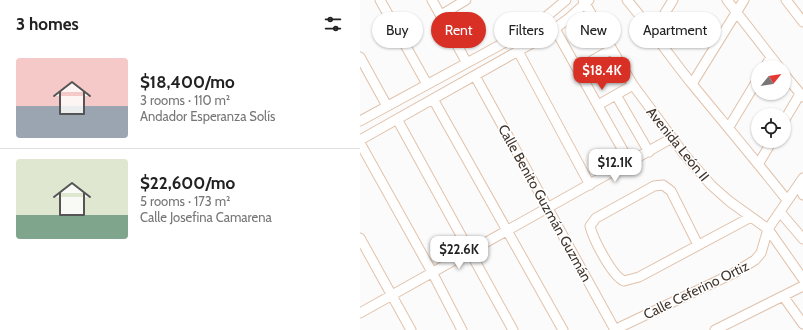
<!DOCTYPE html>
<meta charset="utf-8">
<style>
:root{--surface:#fff;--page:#f2f2f2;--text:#222;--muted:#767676;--line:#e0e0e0;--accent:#d93025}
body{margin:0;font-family:Cabin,sans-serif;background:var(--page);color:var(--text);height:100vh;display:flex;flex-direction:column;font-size:15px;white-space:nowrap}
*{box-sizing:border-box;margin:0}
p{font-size:13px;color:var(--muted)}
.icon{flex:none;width:22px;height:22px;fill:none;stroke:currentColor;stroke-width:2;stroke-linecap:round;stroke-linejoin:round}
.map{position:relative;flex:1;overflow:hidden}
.details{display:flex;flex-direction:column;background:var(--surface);width:360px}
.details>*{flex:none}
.guide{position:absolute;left:12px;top:12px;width:371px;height:36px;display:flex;gap:8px}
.needle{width:26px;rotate:60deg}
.controls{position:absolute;left:391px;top:60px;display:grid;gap:8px}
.controls a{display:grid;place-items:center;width:40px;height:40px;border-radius:50%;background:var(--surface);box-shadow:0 1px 3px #0004;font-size:20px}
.price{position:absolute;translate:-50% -34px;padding:0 9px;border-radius:8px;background:#fff;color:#222;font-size:13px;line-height:26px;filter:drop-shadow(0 1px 2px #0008)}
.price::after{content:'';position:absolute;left:50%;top:24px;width:12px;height:9px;margin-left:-6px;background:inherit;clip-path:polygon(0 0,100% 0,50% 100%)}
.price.on{background:var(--accent);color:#fff}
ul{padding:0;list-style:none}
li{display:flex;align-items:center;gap:12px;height:100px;padding:0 16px}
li+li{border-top:1px solid var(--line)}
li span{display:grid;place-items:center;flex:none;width:112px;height:80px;border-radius:4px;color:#555}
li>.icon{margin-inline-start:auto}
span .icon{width:48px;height:48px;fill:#fffc;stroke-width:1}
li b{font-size:17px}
h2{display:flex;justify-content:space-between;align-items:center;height:48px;padding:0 16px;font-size:17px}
.chip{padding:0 14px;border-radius:18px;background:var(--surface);box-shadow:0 1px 3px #0004;font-size:14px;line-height:36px}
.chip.on{background:var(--accent);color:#fff}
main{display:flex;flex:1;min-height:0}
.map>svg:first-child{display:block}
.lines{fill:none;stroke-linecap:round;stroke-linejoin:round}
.minor-casing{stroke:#e1c2ab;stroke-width:11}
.minor{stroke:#fff;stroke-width:9}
.labels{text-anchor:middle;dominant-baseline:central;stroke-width:3;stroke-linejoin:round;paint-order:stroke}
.street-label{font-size:14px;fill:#41342b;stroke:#fff}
</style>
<main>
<section class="details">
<h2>3 homes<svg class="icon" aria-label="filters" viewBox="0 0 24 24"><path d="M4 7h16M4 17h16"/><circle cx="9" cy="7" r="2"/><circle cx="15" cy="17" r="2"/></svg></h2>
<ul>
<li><span style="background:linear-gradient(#f6c9c9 60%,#9aa5b1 0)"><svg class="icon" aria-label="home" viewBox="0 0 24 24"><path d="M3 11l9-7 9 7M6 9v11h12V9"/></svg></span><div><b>$18,400/mo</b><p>3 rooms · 110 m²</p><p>Andador Esperanza Solís</p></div></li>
<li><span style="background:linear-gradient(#dfe7d0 70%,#7fa58c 0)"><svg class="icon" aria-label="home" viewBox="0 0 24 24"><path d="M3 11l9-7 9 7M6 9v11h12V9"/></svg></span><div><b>$22,600/mo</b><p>5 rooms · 173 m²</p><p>Calle Josefina Camarena</p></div></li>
</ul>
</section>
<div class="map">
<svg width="443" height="330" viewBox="0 0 443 330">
<rect width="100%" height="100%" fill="#fbfbfb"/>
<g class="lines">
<defs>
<path id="minor" d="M20 0 67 84
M72 0 107 63
M223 0 273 85 324 154 351 185 369 201 408 229 443 279
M267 0C290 27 310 57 332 84 364 123 396 161 427 200
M367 0 419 67
M426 0 443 22
M81 15 106 0
M195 29 270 163
M294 31 313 0
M158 51 230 185
M0 57 27 106
M405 67 411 57
M218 69 252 49
M424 74 443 97
M115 76 255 330
M332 84 384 0
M256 95 289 152
M73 99 203 330
M238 105 273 85
M37 119 153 330
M0 121 151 39 187 16 206 0
M424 121 440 94
M369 127 398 79
M0 140 183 37 208 19 229 0
M0 143 72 272 102 330
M399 163 412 141
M439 184 443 195
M420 212 443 239
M0 238 51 330
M338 245 311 191 303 185 294 186 236 218 230 226C233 239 252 276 264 281L279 277 391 217
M423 296 443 324
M0 313 312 138
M254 330 374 273 395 260 401 253 408 229 443 178
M355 330 443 286"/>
</defs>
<!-- minor casing -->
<use href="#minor" class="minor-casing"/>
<!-- minor -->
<use href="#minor" class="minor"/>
</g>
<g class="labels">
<!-- street labels -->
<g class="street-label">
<text transform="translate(318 144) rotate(51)">Avenida León II</text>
<text transform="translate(185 203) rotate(61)">Calle Benito Guzmán Guzmán</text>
<text transform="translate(336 290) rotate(-26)">Calle Ceferino Ortiz</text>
</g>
</g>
</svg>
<div class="controls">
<a><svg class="needle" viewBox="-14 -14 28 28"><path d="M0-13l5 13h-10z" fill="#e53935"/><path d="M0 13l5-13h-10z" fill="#767676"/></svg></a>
<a><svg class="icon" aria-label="locate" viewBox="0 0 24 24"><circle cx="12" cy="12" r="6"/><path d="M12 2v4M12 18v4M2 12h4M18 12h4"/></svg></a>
</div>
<b class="price on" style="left:242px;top:91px">$18.4K</b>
<b class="price" style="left:255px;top:183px">$12.1K</b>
<b class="price" style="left:99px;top:270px">$22.6K</b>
<div class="guide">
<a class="chip">Buy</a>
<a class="chip on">Rent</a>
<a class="chip">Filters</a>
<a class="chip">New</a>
<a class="chip">Apartment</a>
</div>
</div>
</main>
